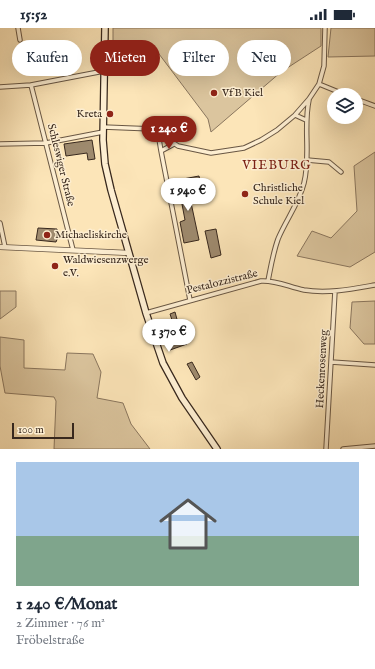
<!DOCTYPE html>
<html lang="de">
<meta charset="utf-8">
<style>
:root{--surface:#fff;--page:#f6f6f7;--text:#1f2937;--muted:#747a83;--line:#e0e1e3;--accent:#8f2418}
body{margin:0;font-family:"IM FELL English",serif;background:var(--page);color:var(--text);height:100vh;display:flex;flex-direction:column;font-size:15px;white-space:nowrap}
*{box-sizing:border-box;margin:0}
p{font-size:13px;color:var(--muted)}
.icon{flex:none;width:22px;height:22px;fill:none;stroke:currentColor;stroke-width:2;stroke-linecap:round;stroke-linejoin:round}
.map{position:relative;height:421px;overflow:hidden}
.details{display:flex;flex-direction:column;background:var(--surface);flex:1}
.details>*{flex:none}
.top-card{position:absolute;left:12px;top:12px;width:351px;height:36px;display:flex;gap:8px}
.buttons{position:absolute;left:327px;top:60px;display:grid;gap:8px}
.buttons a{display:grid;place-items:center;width:36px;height:36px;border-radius:50%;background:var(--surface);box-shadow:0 4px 16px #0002;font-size:20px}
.scale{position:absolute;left:12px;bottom:10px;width:62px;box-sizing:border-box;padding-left:4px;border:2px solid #38281d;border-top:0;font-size:11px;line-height:14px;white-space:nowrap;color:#38281d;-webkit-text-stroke:3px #fdeed1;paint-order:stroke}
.price{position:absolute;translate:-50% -34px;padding:0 9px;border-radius:14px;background:#fff;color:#222;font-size:13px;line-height:26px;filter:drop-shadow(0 1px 2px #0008)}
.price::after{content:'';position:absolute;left:50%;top:24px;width:12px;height:9px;margin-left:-6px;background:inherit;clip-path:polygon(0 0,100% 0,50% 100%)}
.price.selected{background:var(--accent);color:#fff}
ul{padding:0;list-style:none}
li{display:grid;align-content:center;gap:8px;height:212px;padding:0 16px}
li+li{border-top:1px solid var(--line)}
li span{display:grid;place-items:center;height:124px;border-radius:0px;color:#555}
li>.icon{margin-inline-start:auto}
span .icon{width:72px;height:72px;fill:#fffc;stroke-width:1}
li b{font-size:17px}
.pill{padding:0 14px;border-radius:18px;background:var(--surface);box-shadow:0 4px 16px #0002;font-size:14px;line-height:36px}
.pill.selected{background:var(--accent);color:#fff}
.status{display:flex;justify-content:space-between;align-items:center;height:28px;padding:0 20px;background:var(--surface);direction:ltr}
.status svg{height:11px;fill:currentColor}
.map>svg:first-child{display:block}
.green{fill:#dbc59e;stroke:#8a765e}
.building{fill:#9e8a6e;stroke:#38281d}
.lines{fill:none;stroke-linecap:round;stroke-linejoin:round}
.minor-casing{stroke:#695744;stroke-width:5.5}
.tertiary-casing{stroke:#695744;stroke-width:6}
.secondary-casing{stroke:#38281d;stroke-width:8}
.minor{stroke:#fdeed1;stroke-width:3.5}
.tertiary{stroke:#fdeed1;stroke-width:4.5}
.secondary{stroke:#fdeed1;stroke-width:5.5}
.poi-dot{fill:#8f2418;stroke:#fdeed1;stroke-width:1.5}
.labels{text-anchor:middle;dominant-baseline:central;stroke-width:3;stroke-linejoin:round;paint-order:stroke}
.poi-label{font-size:11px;fill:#38281d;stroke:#fdeed1;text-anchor:start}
.street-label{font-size:11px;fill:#38281d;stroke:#fdeed1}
.quarter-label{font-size:13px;letter-spacing:1px;fill:#7a1f14;stroke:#fdeed1}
</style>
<div class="status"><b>15:52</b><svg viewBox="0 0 49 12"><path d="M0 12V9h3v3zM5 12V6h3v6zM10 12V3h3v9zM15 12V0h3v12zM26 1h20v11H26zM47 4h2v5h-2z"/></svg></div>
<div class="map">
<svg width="375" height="421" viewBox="0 0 375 421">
<rect width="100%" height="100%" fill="#fce5b8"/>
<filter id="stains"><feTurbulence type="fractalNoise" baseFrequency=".005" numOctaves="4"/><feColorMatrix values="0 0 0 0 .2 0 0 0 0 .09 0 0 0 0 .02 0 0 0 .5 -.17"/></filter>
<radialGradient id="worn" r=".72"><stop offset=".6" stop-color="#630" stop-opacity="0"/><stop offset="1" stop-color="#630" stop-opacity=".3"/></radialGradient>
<!-- green -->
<path class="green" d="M113 0H321V18L281 44 211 104 208 91 156 22 113 20Z
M331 0H375V28L328 29Z
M375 124V224L350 239 297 228 312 203 331 210 357 183 354 138Z
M0 263H16V279L0 291Z
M375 273V316H364L350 300 352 274Z
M0 309 24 312V340L65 342 67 325 93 326 101 344 97 370 123 375 131 396 150 421H54L56 373 54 369 5 365 0 338Z"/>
<!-- building -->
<path class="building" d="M92 112 95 131 88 132 87 125 66 128 64 116Z
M199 148 200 153 187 156 199 212 184 215 180 194 185 192 178 155 184 154 183 151Z
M38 200 57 201 58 209 56 214 36 212Z
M216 201 221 227 211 230 205 203Z
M175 284 178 295 174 297 178 309 189 306 191 313 186 314 187 316 170 322 169 317 173 316 168 299 162 301 160 295 172 292 170 286Z
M192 334 200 349 196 352 187 336Z"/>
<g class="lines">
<defs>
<path id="minor" d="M18 0 20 12
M319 56 346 67
M31 57 73 222
M0 59 31 57 104 43
M356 71 375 78
M295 87 306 92
M103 99 153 101 178 118 211 125 244 120 261 112 277 102 295 87 309 71 319 56 324 38 325 0
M159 111 161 123
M0 116 46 115 103 104
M174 116 161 123 190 272
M307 132 329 134 341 144
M0 195 5 219
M268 253C271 238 273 225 278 211 286 192 299 175 304 155 311 127 303 99 309 72
M146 285 261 253C276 252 289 259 304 262 327 266 352 261 375 257
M331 334 375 337
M326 421 335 263
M343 421 375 418"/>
<path id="tertiary" d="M0 219 129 225"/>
<path id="secondary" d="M105 0 103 112 105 136 111 162 146 285 163 335 182 370 217 421"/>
</defs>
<!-- minor casing -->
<use href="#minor" class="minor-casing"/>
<!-- tertiary casing -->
<use href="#tertiary" class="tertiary-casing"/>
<!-- secondary casing -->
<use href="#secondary" class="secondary-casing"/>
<!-- minor -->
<use href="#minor" class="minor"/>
<!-- tertiary -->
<use href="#tertiary" class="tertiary"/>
<!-- secondary -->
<use href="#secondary" class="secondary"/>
</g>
<!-- markers -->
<g class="poi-dot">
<circle cx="214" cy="65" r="4"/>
<circle cx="110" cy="86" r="4"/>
<circle cx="245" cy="166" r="4"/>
<circle cx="47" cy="207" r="4"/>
<circle cx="55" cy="238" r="4"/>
</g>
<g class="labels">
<!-- poi labels -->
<g class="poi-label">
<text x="222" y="65">VfB Kiel</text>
<text x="102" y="86" text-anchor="end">Kreta</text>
<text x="253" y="160">Christliche<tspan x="253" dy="13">Schule Kiel</tspan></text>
<text x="55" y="207">Michaeliskirche</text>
<text x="63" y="232">Waldwiesenzwerge<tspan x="63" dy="13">e.V.</tspan></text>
</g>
<!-- street labels -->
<g class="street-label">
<text transform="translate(61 137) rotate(76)">Schleswiger Straße</text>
<text transform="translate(222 254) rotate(-14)">Pestalozzistraße</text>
<text transform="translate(322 341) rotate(-87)">Heckenrosenweg</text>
</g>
<!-- quarter labels -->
<g class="quarter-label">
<text x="277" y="137">VIEBURG</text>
</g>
</g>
<rect width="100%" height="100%" filter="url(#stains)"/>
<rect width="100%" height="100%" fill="url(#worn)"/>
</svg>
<div class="buttons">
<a><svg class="icon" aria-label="layers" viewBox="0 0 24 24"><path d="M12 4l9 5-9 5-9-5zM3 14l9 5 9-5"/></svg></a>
</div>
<div class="scale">100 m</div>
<b class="price selected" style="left:169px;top:122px">1 240 €</b>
<b class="price" style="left:188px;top:184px">1 940 €</b>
<b class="price" style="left:169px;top:325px">1 370 €</b>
<div class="top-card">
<a class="pill">Kaufen</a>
<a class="pill selected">Mieten</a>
<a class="pill">Filter</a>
<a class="pill">Neu</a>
</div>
</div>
<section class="details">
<ul>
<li><span style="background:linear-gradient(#a9c7e8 60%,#7fa58c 0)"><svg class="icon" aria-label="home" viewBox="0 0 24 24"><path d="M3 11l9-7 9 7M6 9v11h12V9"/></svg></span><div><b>1 240 €/Monat</b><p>2 Zimmer · 76 m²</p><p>Fröbelstraße</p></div></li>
</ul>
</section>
